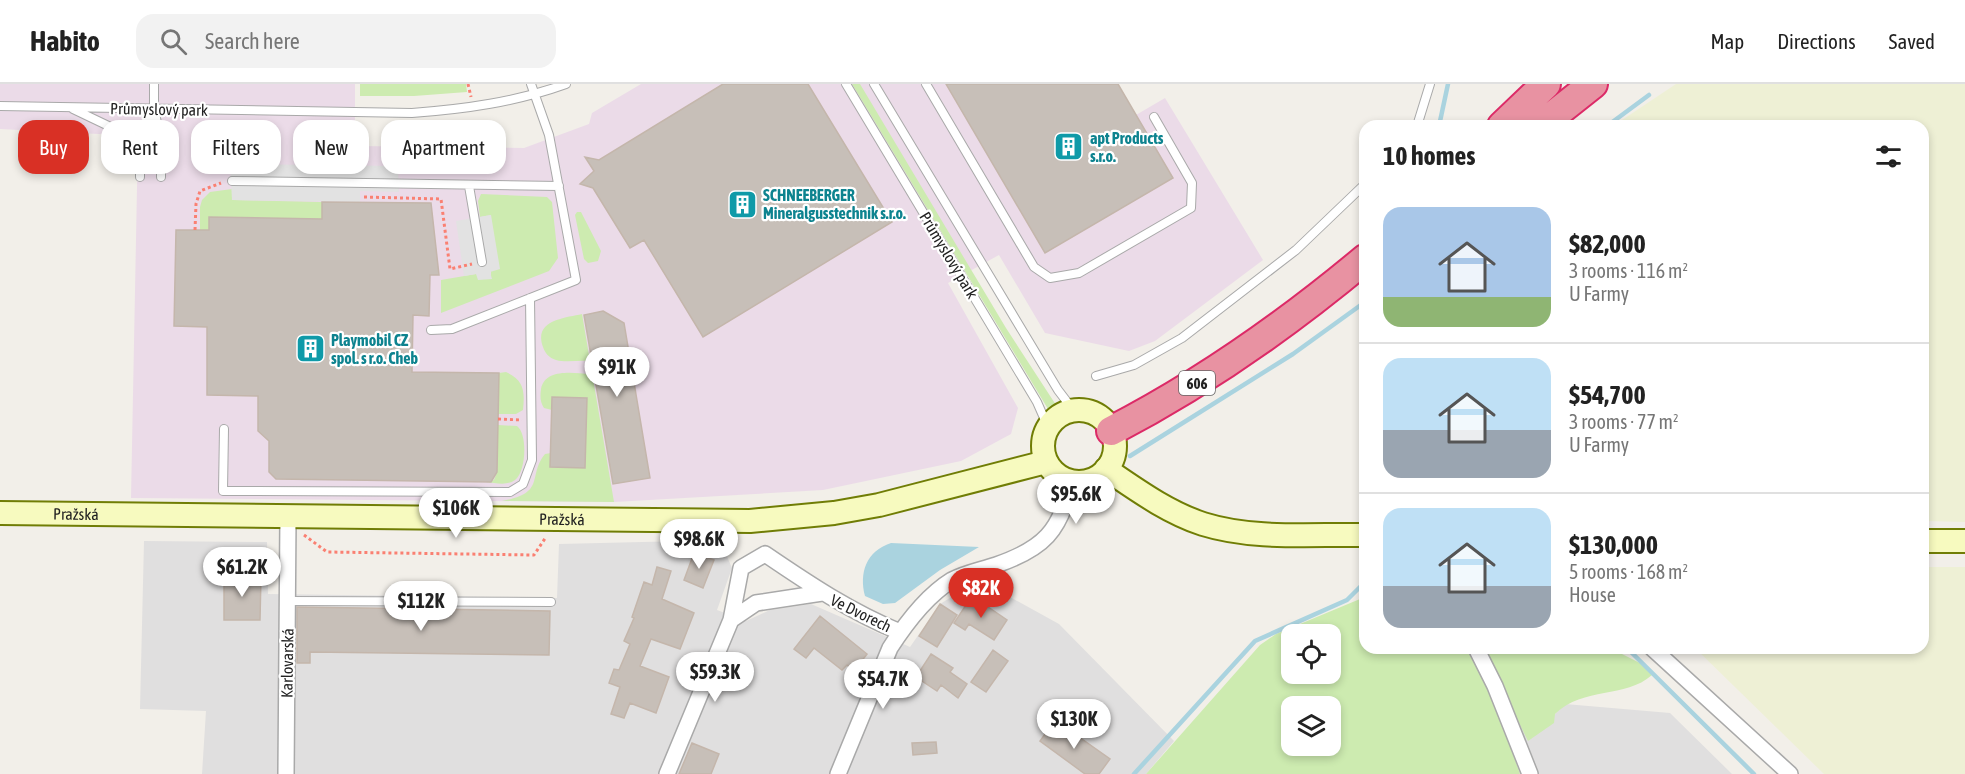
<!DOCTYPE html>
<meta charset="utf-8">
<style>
:root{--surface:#fff;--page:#f2f2f2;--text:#222;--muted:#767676;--line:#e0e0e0;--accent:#d93025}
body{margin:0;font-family:"Asap Condensed",sans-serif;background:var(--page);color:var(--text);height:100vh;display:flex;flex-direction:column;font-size:22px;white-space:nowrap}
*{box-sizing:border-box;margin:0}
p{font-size:20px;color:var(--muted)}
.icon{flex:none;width:33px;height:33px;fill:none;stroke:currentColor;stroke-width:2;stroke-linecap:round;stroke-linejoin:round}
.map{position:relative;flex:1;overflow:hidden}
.side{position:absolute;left:1359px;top:36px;width:570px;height:534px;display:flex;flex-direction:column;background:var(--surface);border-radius:18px;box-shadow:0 3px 9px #0003}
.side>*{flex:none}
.hud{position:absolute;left:18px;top:36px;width:570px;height:54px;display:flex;gap:12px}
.fabs{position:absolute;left:1281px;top:540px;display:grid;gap:12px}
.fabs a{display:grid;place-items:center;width:60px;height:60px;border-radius:12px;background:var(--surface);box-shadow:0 3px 9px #0003;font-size:30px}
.price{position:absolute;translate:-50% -51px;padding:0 14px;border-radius:21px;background:#fff;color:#222;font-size:20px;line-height:39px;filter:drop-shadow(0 2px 3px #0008)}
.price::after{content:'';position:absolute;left:50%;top:36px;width:18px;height:14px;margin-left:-9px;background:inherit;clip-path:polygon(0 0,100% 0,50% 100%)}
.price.on{background:var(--accent);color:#fff}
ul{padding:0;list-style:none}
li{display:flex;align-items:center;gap:18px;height:150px;padding:0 24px}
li+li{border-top:2px solid var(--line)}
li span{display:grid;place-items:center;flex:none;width:168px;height:120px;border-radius:18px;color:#555}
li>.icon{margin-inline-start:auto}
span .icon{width:72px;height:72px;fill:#fffc;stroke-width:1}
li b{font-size:26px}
h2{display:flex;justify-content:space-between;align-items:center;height:72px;padding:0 24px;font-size:26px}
.pill{padding:0 21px;border-radius:18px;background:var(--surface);box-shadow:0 3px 9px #0003;font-size:21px;line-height:54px}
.pill.on{background:var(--accent);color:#fff}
header{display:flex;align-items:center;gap:36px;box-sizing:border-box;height:84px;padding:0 30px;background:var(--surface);border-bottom:2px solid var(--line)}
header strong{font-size:28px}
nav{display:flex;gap:33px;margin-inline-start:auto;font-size:21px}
.search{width:420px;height:54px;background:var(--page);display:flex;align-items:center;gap:15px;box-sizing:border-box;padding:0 21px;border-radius:18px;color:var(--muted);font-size:22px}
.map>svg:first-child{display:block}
.residential{fill:#e0dfdf}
.industrial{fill:#ebdbe8}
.farmland{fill:#eef0d5}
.grass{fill:#cdebb0;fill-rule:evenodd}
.parking{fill:#e2e2e2}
.water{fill:#aad3df}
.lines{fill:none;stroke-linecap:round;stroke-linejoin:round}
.stream{stroke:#aad3df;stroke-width:4.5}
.building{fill:#c7bfb8;stroke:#c4b6ab;stroke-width:1.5}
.lane-casing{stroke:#a9a9a9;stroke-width:10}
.street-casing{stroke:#a9a9a9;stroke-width:18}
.secondary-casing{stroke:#707d05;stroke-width:26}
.highway-casing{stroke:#dc2a67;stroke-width:32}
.path{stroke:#fa8072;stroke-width:3;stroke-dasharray:3 3;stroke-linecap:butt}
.lane{stroke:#fff;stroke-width:8}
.street{stroke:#fff;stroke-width:15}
.secondary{stroke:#f7fabf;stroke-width:22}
.highway{stroke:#e892a2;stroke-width:28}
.labels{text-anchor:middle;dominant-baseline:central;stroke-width:4.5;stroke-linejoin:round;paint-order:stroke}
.shield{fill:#fff;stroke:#646464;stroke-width:1.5}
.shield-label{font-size:15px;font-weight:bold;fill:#222}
.street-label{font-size:16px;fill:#222;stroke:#fff}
.culture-label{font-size:16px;font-weight:bold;fill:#0d838f;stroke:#fff;text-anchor:start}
</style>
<header>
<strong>Habito</strong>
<div class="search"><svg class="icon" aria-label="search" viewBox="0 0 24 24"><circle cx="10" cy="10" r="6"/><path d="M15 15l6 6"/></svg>Search here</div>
<nav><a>Map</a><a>Directions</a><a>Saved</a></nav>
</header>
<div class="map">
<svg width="1965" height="690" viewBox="0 0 1965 690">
<rect width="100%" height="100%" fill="#f2efe9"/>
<!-- residential -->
<path class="residential" d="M144 457 267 458 268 510 557 514 559 460 684 457 722 461 732 484 717 526 746 537 770 526 811 520 910 563 940 520 979 496 1059 540 1174 657 1146 690H202L206 627 140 625Z
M1494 615 1555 630 1565 620 1670 629 1732 690H1520Z"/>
<!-- industrial -->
<path class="industrial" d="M0 0H355V62L524 64 589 40 592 29 641 0H1118L1136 31 1165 14 1263 176 1155 257 1129 267 1045 249 999 171 948 199 1018 324 1011 350 961 377 823 406 614 418 131 414 138 52 0 45Z"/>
<!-- farmland -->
<path class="farmland" d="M1676 0H1965V438L1923 437V42H1613Z
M1923 483H1965V690H1824L1695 564H1923Z"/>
<!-- grass -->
<path class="grass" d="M360 0H466L467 8 414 12H360Z
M852 0H860L1006 244 1056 321 1048 325Z
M232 105 233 116 322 118V135L209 133V146H200V123L202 116 210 108Z
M481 110 547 113 552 118 558 174 549 187 441 229V196L476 190 491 195V131L480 133 478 117Z
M577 128H581L601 167 598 177 588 179 584 175 575 131Z
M582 230 614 418 502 417C547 409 527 392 545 370L551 369V383L585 384 587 314 552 313V326L544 324C540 318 540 312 541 305 545 284 574 289 589 290V277C578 276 566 279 556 276 549 274 545 269 543 263 533 236 565 234 582 230Z
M506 288C524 296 525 307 523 326L516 330H498L499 289Z
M498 341 517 342C528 350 526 388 515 396 507 402 496 399 486 398L494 396 497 388Z
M1365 509V564H1468L1493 612 1520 690H1146L1260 561 1276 550 1360 515ZM1292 550H1330V590H1292ZM1292 622H1330V662H1292Z
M1482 564H1610L1644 581 1652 591C1625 615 1584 602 1555 630L1554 639 1528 657Z"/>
<!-- parking -->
<path class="parking" d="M230 80 398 82 399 108 360 107V118L232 116Z
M491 131 500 185 490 188 492 195 478 196 476 190 464 192 456 137Z"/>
<!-- water -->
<path class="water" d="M891 459 979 463 940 486 895 519 883 520 865 512C859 489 866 467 891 459Z"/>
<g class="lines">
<!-- stream -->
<path class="stream" d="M1439 42 1448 0
M1607 42 1649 11
M1130 372 1293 270 1365 218
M1364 437 1365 392
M1365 465V471
M1627 564 1754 690
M1134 690 1255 557 1347 516 1365 498"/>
</g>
<!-- building -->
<path class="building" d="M723 0H808L892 138 703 253 644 156 630 164 593 104 580 100 594 87 585 73 599 76Z
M946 0H1118L1173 94 1045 169Z
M322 118 431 119 439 191H430L429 232 413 231 412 288 499 289 497 388 491 398 276 395 269 388V357L258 347V312L207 311V243L174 242 176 146H209V133L322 135Z
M603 227 624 239 650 394 613 400 584 231Z
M552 313 587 314 585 384 550 383Z
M694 469 714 476 703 504 684 496Z
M657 483 671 487 662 515 694 529 680 565 651 555 640 582 669 593 656 629 630 619 624 634 611 630 620 603 609 599 614 585 619 586 630 560 624 557 634 534 632 533 644 498 652 501Z
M224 491 261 492 260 536H224Z
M972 512 1007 536 994 556 969 540 965 546 954 539Z
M940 520 957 531 937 563 919 552Z
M297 523 550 527 549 571 310 568V579H297Z
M820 532 867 570 854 587 847 581 842 586 814 564 806 574 794 565Z
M993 566 1008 577 986 608 971 598Z
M931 570 953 584 950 588 967 600 958 614 941 601 937 607 916 593Z
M1055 636 1110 675 1099 690H1085L1040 657Z
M936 658 937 669 913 671 912 659Z
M692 659 719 670 711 690H679Z"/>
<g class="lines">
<defs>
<path id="lane" d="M154 0V25L161 57V93
M846 0 1037 318 1048 343
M874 0 1058 306 1074 327
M926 0 1034 183 1050 194 1079 189 1191 124 1192 99 1154 33
M0 22 412 29C465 25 516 18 566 0
M73 25 119 47 140 67
M1417 42 1430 0
M140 93V57L154 25
M232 97 559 102
M469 102 482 178
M431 246 452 245 576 196 549 51 531 0
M1096 292 1134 281 1182 254 1296 166 1365 100
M224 345 223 407 510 408 523 400 532 376 530 214
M287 517 551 518"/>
<path id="street" d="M822 509 756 519 731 536 741 484 765 470C809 500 851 528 900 548
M1476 564 1495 602 1530 690
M1652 564 1790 690
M286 690 288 433
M667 690 731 536
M838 690 890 564C906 539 926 512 952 496 965 489 981 486 996 481 1043 465 1061 447 1071 398"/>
<g id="secondary">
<circle cx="1079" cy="362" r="36"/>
<path d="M1106 385C1137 406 1167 428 1203 440 1254 456 1312 450 1365 451"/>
<path id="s1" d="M0 429 750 437 834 429 879 421 1046 378"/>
<path d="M1923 457H1965"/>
</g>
<path id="highway" d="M1502 42 1546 0
M1540 42 1593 0
M1111 347C1202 300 1286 241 1365 175"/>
</defs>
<!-- lane casing -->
<use href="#lane" class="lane-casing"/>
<!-- street casing -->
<use href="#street" class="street-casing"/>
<!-- secondary casing -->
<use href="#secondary" class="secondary-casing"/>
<!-- highway casing -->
<use href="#highway" class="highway-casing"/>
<!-- path -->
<path class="path" d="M468 0 471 13
M364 113 441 115 450 185 472 180
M195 146 196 120 200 107 221 99
M498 335 522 336
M304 451 327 468 534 471 546 453"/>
<!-- lane -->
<use href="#lane" class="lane"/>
<!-- street -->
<use href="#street" class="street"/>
<!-- secondary -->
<use href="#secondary" class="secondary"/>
<!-- highway -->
<use href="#highway" class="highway"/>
</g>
<!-- icons -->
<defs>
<symbol id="building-square" viewBox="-11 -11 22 22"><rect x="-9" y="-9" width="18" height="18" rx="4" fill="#0f9aa8" stroke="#fff"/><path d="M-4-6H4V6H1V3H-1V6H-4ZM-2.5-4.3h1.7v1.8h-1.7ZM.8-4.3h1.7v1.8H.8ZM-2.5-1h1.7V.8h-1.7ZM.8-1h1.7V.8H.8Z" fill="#fff"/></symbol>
</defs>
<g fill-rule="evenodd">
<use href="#building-square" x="1052" y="46" width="33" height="33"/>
<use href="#building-square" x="726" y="104" width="33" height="33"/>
<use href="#building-square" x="294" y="248" width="33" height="33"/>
</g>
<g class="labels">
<!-- shield labels -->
<rect class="shield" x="1179" y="287" width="36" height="24" rx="4.5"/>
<g class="shield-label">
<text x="1197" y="299">606</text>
</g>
<!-- street labels -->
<g class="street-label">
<text transform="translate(159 25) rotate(1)">Průmyslový park</text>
<text transform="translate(949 171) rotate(59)">Průmyslový park</text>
<text stroke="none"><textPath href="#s1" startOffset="76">Pražská</textPath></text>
<text stroke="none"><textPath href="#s1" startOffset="562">Pražská</textPath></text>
<text transform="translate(861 529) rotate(26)">Ve Dvorech</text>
<text transform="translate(287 579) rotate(-89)">Karlovarská</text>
</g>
<!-- culture labels -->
<g class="culture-label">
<text x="1090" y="54">apt Products<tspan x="1090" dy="18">s.r.o.</tspan></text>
<text x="763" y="111">SCHNEEBERGER<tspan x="763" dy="18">Mineralgusstechnik s.r.o.</tspan></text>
<text x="331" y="256">Playmobil CZ<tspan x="331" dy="18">spol. s r.o. Cheb</tspan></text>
</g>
</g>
</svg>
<div class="fabs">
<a><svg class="icon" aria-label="locate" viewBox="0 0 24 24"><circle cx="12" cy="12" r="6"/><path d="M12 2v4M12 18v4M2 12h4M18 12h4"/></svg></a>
<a><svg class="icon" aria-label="layers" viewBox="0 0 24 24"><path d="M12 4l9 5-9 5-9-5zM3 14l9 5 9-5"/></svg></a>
</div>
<b class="price" style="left:617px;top:314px">$91K</b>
<b class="price" style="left:1076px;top:441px">$95.6K</b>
<b class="price" style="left:456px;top:455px">$106K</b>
<b class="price" style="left:699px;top:486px">$98.6K</b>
<b class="price" style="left:242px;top:514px">$61.2K</b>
<b class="price on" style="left:981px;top:535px">$82K</b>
<b class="price" style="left:421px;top:548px">$112K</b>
<b class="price" style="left:715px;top:619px">$59.3K</b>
<b class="price" style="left:883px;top:626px">$54.7K</b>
<b class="price" style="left:1074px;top:666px">$130K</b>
<div class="hud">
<a class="pill on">Buy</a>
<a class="pill">Rent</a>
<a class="pill">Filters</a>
<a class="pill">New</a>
<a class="pill">Apartment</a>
</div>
<section class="side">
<h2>10 homes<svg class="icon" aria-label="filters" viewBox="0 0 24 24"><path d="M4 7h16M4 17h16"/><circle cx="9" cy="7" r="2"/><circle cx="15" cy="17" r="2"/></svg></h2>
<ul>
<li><span style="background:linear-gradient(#a9c7e8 75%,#8fb573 0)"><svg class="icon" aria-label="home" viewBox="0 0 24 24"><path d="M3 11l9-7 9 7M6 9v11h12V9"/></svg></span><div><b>$82,000</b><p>3 rooms · 116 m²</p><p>U Farmy</p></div></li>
<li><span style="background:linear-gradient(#bfe0f5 60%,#9aa5b1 0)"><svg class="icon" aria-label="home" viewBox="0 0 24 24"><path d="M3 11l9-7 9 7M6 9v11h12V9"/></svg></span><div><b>$54,700</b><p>3 rooms · 77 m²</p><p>U Farmy</p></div></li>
<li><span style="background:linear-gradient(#bfe0f5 65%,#9aa5b1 0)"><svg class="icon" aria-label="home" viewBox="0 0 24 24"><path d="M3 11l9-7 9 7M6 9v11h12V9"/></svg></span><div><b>$130,000</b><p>5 rooms · 168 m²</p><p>House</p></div></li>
</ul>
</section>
</div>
